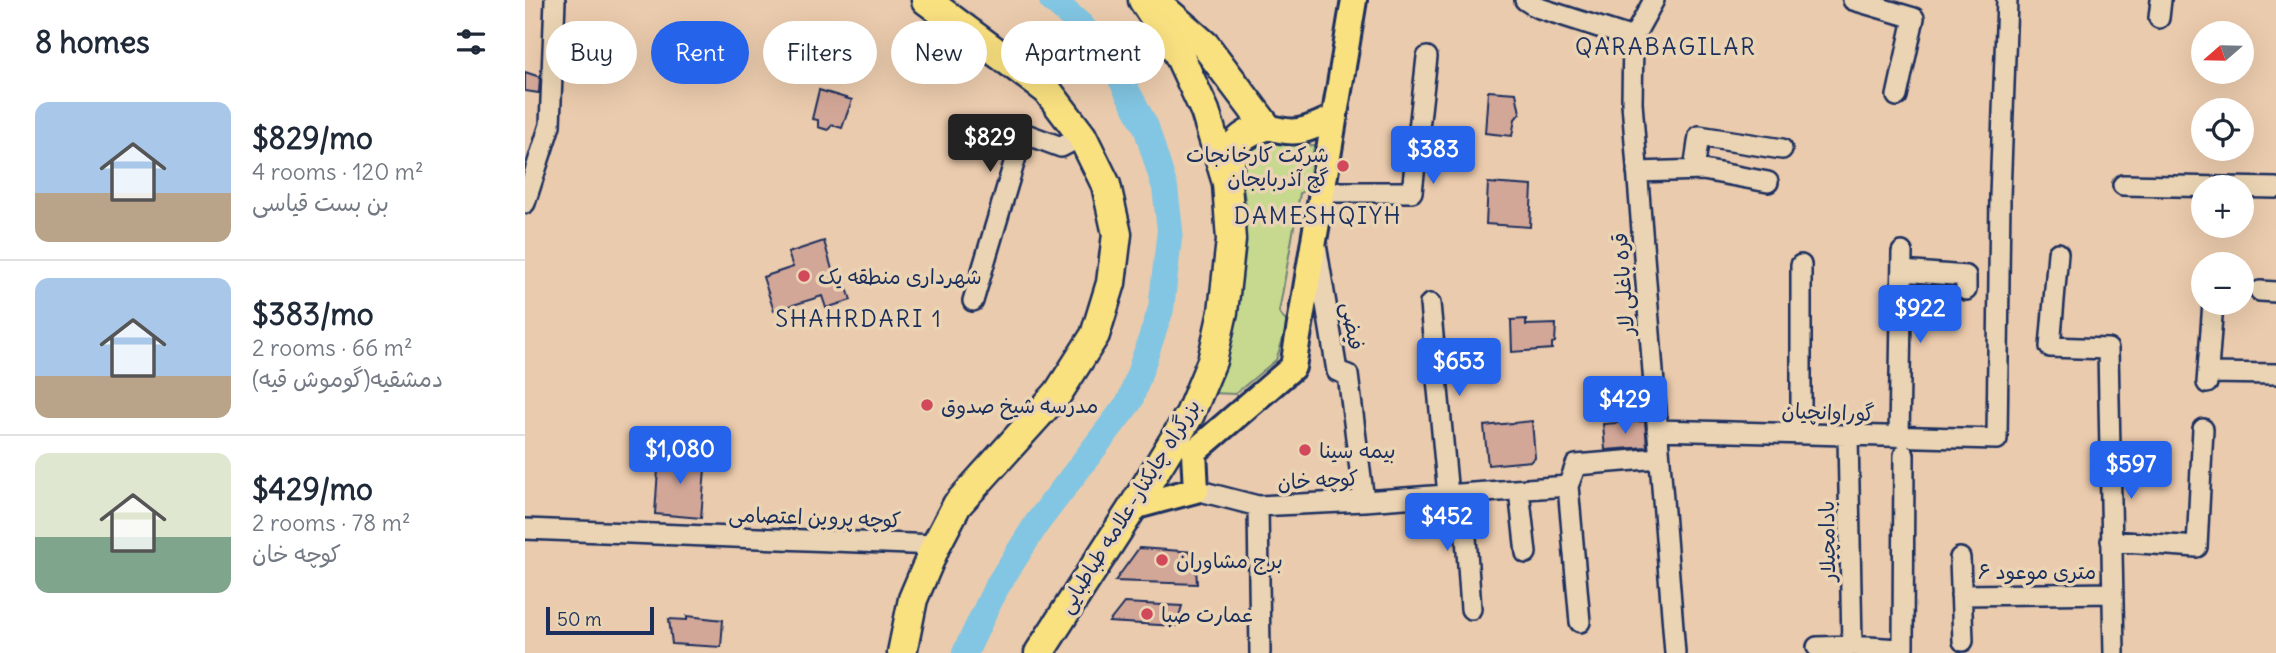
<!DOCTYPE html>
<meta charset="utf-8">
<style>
:root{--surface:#fff;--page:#f6f6f7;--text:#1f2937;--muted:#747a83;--line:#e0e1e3;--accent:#2563eb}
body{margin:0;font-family:Delius,"Playpen Sans Arabic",sans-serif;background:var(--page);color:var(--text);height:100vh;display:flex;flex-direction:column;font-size:26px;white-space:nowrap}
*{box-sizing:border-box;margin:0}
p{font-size:23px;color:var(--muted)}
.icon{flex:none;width:38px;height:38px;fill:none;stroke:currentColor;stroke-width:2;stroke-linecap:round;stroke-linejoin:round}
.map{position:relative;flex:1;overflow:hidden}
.drawer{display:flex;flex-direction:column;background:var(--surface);width:525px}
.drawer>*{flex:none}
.guide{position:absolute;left:21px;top:21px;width:665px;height:63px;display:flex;gap:14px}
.needle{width:46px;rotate:250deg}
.controls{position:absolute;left:1666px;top:21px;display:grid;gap:14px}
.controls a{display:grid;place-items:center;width:63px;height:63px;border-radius:50%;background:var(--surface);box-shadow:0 7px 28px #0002;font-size:35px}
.scale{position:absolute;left:21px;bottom:18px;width:108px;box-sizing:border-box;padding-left:7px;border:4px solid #1b2f5e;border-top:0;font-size:19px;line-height:24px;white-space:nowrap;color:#1b2f5e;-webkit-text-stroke:5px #ead4b3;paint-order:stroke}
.price{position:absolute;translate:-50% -60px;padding:0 16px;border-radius:7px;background:var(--accent);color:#fff;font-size:23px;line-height:46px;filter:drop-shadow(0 2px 4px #0008)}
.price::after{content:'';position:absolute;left:50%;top:42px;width:21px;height:16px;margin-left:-10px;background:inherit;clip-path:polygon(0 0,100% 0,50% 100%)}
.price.current{background:#222;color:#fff}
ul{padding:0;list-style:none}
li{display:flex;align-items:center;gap:21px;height:175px;padding:0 35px}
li+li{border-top:2px solid var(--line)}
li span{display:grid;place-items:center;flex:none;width:196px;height:140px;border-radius:14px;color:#555}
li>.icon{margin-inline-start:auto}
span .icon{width:84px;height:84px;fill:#fffc;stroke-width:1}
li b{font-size:30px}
h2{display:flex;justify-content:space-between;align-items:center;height:84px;padding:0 35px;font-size:30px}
.tag{padding:0 24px;border-radius:32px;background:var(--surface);box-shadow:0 7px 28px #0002;font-size:24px;line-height:63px}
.tag.current{background:var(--accent);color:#fff}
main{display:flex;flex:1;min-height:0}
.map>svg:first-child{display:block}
.green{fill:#c6d98e;stroke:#708476;stroke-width:2}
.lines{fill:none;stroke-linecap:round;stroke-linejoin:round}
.river{stroke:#82c6e3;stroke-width:26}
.building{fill:#d3a798;stroke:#1b2f5e;stroke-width:2}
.minor-casing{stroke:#1b2f5e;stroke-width:24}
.major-casing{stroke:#1b2f5e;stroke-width:30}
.highway-casing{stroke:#1b2f5e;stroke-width:33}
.minor{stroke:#ead4b3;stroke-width:19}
.major{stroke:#fae180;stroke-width:24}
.highway{stroke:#fae180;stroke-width:28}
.poi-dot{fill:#d1495b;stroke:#ead4b3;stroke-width:2.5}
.labels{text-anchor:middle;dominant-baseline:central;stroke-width:7;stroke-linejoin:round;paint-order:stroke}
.poi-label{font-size:21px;fill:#1b2f5e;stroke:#ead4b3;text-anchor:start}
.street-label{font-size:21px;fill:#1b2f5e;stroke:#ead4b3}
.neighbourhood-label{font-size:23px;letter-spacing:2px;fill:#1b2f5e;stroke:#ead4b3}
</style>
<main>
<section class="drawer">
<h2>8 homes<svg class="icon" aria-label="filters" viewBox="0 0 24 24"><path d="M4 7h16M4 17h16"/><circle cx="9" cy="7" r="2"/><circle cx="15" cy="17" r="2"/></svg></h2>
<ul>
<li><span style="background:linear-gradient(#a9c7e8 65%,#b9a48a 0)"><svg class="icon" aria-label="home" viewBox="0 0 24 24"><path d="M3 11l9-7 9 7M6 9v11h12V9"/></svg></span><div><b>$829/mo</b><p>4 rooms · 120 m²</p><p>بن بست قیاسی</p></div></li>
<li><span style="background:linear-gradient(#a9c7e8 70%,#b9a48a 0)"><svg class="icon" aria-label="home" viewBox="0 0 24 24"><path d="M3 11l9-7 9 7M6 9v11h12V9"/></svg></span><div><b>$383/mo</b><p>2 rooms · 66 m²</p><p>دمشقیه(گوموش قیه)</p></div></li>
<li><span style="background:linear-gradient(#dfe7d0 60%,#7fa58c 0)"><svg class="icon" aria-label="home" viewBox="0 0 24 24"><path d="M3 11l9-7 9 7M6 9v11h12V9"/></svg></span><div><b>$429/mo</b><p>2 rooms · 78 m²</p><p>کوچه خان</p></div></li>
</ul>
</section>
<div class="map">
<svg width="1751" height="653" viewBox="0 0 1751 653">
<rect width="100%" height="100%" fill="#ebcbad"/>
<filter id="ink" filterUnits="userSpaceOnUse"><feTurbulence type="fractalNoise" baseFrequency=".0143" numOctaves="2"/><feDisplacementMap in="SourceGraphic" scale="14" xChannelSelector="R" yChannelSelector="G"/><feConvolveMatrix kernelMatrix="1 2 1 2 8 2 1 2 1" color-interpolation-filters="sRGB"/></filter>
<g filter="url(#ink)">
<!-- green -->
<path class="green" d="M732 139 789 146 783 188 775 193 754 312 763 324 751 360 710 394 687 393 723 217 713 159Z"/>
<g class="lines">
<!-- river -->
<path class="river" d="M440 653 471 588 512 523 605 401 636 309 645 230 640 188 621 127 589 66 557 26 527 0"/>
</g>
<!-- building -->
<path class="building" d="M0 72 15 77 14 93 0 91Z
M294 90 327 100 317 128 307 125 303 130 293 127V120L287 119Z
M963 91 991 93 995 113 990 119 987 136 960 133Z
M963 183 1007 186 1005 227 961 224Z
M299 241 308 273 318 276 326 300 301 308 297 296 249 311 238 277 268 267 263 253Z
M1001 319V325L1031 324 1030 342 1027 343V349L987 352 986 320Z
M1007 421 1010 457 1006 461 963 465 959 426Z
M1120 421 1122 447 1080 450 1078 424Z
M134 454 181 457 176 518 130 514Z
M614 548 670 552 672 584 590 581Z
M599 603 657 606 651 626 584 622Z
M162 616 198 620 196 647 147 644 144 619 162 620Z"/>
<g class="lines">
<defs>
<path id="minor" d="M1000 0 1011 7 1108 38
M1129 0 1108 38 1107 103 1150 653
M1328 0 1389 18 1372 96
M1634 18 1636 0
M1169 170 1174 136 1257 149
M1112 172 1178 170 1243 182
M1598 185 1751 188
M797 192H887L902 57
M0 203 25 125 30 0
M792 250 812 371 823 375 839 501
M1533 253 1525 347 1583 349 1589 653
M1377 271 1441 276V290
M1735 291 1751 292
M448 301 498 133 536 147 557 136
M905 304 923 495
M1683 373 1751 374
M1682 383 1688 303
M1132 430 1472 439 1475 196 1482 0
M1276 434V265
M1323 435 1327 646
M1374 437 1377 252
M1043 486 1055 622
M671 490 733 506 839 501 1043 486 1051 465 1134 458
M994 490 1001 553
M938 494 946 609
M733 506 735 653
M0 529 411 545
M1586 541 1672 547 1678 429
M1435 558 1438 641
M1436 595 1588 593
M1292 647 1327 646 1375 649 1378 647 1379 455"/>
<path id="major" d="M741 126C771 137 782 130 810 117
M608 507 671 490 669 452 768 367 829 0"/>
<path id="highway" d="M632 3 680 45 741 126C707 139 707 145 702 180
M377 653 388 599 411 545 432 505 533 393 570 335 586 283 592 234 581 185 557 136 522 90 401 0
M514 653 608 507 665 414 687 361 698 312 706 240 702 183 680 111 653 53 618 0"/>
</defs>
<!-- minor casing -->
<use href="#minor" class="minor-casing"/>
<!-- major casing -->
<use href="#major" class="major-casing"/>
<!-- highway casing -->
<use href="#highway" class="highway-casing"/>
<!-- minor -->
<use href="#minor" class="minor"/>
<!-- major -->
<use href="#major" class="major"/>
<!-- highway -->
<use href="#highway" class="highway"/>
</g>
</g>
<!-- markers -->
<g class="poi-dot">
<circle cx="818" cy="166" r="7"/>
<circle cx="279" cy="276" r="7"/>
<circle cx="402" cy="405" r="7"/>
<circle cx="780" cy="450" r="7"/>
<circle cx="637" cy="560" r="7"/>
<circle cx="622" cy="614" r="7"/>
</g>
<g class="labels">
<!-- poi labels -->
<g class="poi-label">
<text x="804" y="154" text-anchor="end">شرکت کارخانجات<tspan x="804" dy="24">گچ آذربایجان</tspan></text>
<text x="293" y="276">شهرداری منطقه یک</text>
<text x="416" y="405">مدرسه شیخ صدوق</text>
<text x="794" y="450">بیمه سینا</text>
<text x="651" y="560">برج مشاوران</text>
<text x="636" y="614">عمارت صبا</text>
</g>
<!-- street labels -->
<g class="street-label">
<text transform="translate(1098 284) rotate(-94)">قره باغلی لار</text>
<text transform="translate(828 326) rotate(81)">فیضی</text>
<text transform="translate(1303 412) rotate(2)">گوراوانچیان</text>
<text transform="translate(793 480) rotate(-3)">کوچه خان</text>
<text transform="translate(604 506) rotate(-58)">بزرگراه چایکنار-علامه طباطبایی</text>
<text transform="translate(290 517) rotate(2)">کوچه پروین اعتصامی</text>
<text transform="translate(1302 541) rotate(-91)">بادامچیلار</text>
<text x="1512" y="571">۶ متری موعود</text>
</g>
<!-- neighbourhood labels -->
<g class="neighbourhood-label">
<text x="1141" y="46">QARABAGILAR</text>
<text x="793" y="215">DAMESHQIYH</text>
<text x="334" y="318">SHAHRDARI 1</text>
</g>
</g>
</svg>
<div class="controls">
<a><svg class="needle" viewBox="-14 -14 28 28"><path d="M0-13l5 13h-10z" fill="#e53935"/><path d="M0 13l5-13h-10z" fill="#747a83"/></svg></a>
<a><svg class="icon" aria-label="locate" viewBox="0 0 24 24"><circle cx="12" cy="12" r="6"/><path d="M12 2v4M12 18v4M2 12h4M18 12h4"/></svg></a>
<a>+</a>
<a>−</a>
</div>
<div class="scale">50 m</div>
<b class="price current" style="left:465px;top:174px">$829</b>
<b class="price" style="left:908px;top:186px">$383</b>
<b class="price" style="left:1395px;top:345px">$922</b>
<b class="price" style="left:934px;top:398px">$653</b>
<b class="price" style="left:1100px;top:436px">$429</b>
<b class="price" style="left:155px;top:486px">$1,080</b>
<b class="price" style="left:1606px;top:501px">$597</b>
<b class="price" style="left:922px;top:553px">$452</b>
<div class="guide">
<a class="tag">Buy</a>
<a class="tag current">Rent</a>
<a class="tag">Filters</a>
<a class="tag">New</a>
<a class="tag">Apartment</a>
</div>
</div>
</main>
